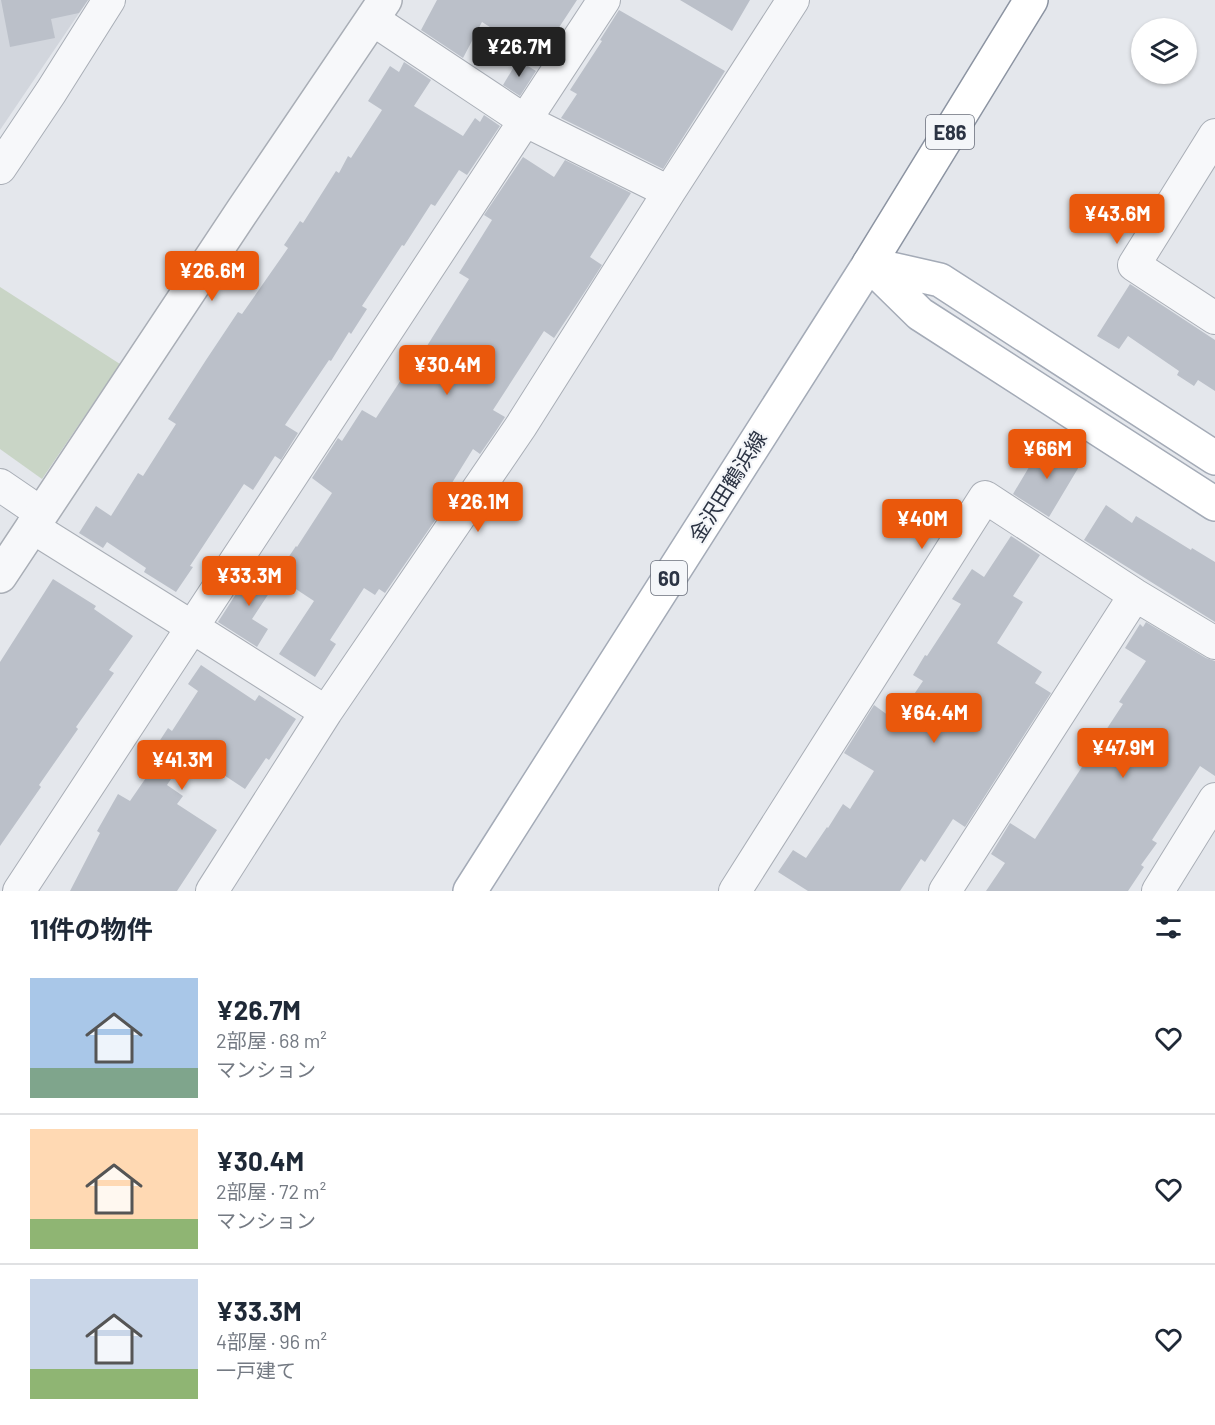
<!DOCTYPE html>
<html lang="ja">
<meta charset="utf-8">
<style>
:root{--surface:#fff;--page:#f6f6f7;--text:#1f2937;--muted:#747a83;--line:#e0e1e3;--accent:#ea580c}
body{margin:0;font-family:Barlow,"Noto Sans JP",sans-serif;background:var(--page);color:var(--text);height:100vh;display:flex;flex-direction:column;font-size:22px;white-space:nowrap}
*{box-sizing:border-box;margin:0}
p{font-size:20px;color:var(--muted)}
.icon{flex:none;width:33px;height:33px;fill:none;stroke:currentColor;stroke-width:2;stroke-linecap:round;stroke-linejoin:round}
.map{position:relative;height:891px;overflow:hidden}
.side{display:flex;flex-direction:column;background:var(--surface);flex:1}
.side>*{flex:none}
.tools{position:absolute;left:1131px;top:18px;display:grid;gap:12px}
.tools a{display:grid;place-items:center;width:66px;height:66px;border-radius:50%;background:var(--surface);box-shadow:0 2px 4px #0004;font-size:30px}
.price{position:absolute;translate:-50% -51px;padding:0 14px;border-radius:6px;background:var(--accent);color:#fff;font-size:20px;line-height:39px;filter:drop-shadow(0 2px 3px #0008)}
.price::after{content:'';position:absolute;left:50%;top:36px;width:18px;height:14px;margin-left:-9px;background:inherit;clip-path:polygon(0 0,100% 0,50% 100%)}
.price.current{background:#222;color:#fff}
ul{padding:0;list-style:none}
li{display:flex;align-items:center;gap:18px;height:150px;padding:0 30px}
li+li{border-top:2px solid var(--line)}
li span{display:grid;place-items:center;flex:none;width:168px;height:120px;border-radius:0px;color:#555}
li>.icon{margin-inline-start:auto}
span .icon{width:72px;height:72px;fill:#fffc;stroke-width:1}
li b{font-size:26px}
h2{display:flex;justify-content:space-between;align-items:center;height:72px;padding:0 30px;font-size:26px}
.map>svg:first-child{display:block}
.built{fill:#d2d6dd}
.green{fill:#c9d5c6}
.building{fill:#bbc0c9}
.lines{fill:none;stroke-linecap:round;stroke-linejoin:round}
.minor-casing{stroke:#a9aeb6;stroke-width:34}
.tertiary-casing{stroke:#a9aeb6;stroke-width:36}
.primary-casing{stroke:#a4abb7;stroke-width:36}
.motorway-casing{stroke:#8c94a2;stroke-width:36}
.minor{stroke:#f7f8fa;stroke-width:32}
.tertiary{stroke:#f7f8fa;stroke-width:33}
.primary{stroke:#fff;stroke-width:33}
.motorway{stroke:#fff;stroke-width:33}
.labels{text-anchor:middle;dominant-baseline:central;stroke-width:4.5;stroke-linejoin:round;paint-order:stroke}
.shield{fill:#f4f6f9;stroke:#686e7a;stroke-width:1.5}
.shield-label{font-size:20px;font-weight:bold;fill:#2c3444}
.street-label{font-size:21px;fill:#2c3444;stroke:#f4f6f9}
</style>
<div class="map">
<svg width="1215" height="891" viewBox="0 0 1215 891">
<rect width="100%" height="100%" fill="#e4e7ec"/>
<!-- built -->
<path class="built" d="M0 0H88L0 130Z"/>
<!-- green -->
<path class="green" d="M0 287 120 364 42 479 0 449Z"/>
<!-- building -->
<path class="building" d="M1 0H88L79 13 51 19 55 38 10 47Z
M437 0H577L539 58 482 22 463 58 421 30Z
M680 0H750L732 31Z
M619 10 725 71 663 169 561 118 577 94 570 90 602 41 600 40Z
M518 60 536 71 520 96 503 85Z
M404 62 431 80 414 106 463 136 475 118 480 122 484 115 500 126 467 175 459 170 435 206 431 204 404 246 402 245 362 306 367 309 351 334 349 332 331 361 329 360 285 425 298 433 281 460 275 456 253 490 244 484 190 566 193 567 176 592 144 572 146 568 107 542 103 548 79 533 96 506 111 516 138 473 143 476 176 424 168 419 206 360 238 312 242 314 288 248 284 245 300 221 303 223 336 171 339 173 348 156 351 158 382 110 368 101 390 66 399 72Z
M523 157 554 177 565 160 631 193 590 257 602 265 584 293 554 338 544 331 493 410 505 417 496 431 480 454 473 449 442 499 447 503 385 593 379 589 375 595 364 588 330 640 336 644 315 677 279 654 314 601 276 576 296 546 297 547 332 493 312 478 338 438 342 441 362 410 376 418 412 363 415 365 469 279 459 273 492 220 484 215Z
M1130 284 1215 340V391L1198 380 1194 386 1177 375 1179 371 1128 336 1119 349 1097 336Z
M1044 442 1080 465 1049 517 1013 494Z
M1106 505 1132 523 1136 516 1191 550 1192 548 1215 562V622L1084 540Z
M1011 536 1040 555 1013 596 1023 602 997 643 1042 672 1035 683 1051 693 965 827 953 819 925 862 921 859 900 891H808L778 872 793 850 806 858 827 827 828 828 843 804 850 809 874 771 844 753 874 705 896 721 923 681 913 675 925 655 927 656 961 604 952 599 972 569 984 577Z
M254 566 277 581 252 619 268 629 257 647 218 622Z
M53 579 96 606 94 609 133 636 109 670 114 673 76 727 78 729 39 785 41 787 0 846V662Z
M1146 622 1206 658 1215 661V776L1200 766 1152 840 1157 843 1141 865 1144 867 1128 891H986L1005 863 991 854 1010 823 1035 839 1123 704 1119 702 1146 661 1125 648 1140 624 1143 627Z
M201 665 255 701 259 695 296 719 269 760 266 758 245 789 189 752 167 785 183 796 177 804 217 830 177 891H70L100 833 97 831 118 794 130 801 161 756 153 751 168 728 172 731 198 691 188 684Z"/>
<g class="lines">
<defs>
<path id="minor" d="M372 19 524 120 669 192
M1215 135 1134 265 1215 318
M0 168 51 92 109 0
M0 485 41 513
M32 527 192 627 326 712 521 426 669 192 793 0
M19 891 604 0
M212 891 326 712
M735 891 985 497 1135 595 1215 643
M945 891 1135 595
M1158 891 1215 799"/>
<path id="tertiary" d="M0 576 243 210 385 0"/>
<path id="primary" d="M869 264 920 314 1215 504
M869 264 940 280 1215 458
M470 891 869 264"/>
<path id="motorway" d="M869 264 1031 0"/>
</defs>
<!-- minor casing -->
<use href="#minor" class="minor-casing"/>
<!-- tertiary casing -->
<use href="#tertiary" class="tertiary-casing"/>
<!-- primary casing -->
<use href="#primary" class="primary-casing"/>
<!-- motorway casing -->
<use href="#motorway" class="motorway-casing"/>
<!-- minor -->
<use href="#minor" class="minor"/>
<!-- tertiary -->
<use href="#tertiary" class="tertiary"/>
<!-- primary -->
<use href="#primary" class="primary"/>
<!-- motorway -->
<use href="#motorway" class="motorway"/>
</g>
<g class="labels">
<!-- shield labels -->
<g class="shield">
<rect x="926" y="115" width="48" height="34" rx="4.5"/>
<rect x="651" y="561" width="36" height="34" rx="4.5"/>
</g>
<g class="shield-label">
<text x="950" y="132">E86</text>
<text x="669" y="578">60</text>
</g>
<!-- street labels -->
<g class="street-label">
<text transform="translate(727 486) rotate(-58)">金沢田鶴浜線</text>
</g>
</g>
</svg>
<div class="tools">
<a><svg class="icon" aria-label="layers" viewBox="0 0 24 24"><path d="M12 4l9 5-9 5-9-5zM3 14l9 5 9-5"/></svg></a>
</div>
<b class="price current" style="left:519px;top:78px">¥26.7M</b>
<b class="price" style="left:1117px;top:245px">¥43.6M</b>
<b class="price" style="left:212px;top:302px">¥26.6M</b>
<b class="price" style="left:447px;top:396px">¥30.4M</b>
<b class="price" style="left:1047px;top:480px">¥66M</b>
<b class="price" style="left:478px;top:533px">¥26.1M</b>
<b class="price" style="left:922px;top:550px">¥40M</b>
<b class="price" style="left:249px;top:607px">¥33.3M</b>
<b class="price" style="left:934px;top:744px">¥64.4M</b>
<b class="price" style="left:1123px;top:779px">¥47.9M</b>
<b class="price" style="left:182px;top:791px">¥41.3M</b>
</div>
<section class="side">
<h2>11件の物件<svg class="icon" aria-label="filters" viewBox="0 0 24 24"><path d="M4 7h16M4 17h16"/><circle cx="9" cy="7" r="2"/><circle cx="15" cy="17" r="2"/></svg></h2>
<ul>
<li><span style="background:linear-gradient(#a9c7e8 75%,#7fa58c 0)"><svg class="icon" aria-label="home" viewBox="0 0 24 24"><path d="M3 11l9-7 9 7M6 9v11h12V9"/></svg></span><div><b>¥26.7M</b><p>2部屋 · 68 m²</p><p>マンション</p></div><svg class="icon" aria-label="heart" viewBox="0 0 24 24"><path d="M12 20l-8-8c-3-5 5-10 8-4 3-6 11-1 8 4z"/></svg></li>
<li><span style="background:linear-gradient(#ffd9b3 75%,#8fb573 0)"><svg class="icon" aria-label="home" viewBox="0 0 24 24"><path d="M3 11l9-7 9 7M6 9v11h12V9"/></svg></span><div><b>¥30.4M</b><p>2部屋 · 72 m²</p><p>マンション</p></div><svg class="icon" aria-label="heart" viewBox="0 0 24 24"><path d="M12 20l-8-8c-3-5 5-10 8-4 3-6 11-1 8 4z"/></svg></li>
<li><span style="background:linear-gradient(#c9d6e8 75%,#8fb573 0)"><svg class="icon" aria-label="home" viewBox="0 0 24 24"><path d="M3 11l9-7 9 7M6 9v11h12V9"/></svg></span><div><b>¥33.3M</b><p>4部屋 · 96 m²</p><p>一戸建て</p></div><svg class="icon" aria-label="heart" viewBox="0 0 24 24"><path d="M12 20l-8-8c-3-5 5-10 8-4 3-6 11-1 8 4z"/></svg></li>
</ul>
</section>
